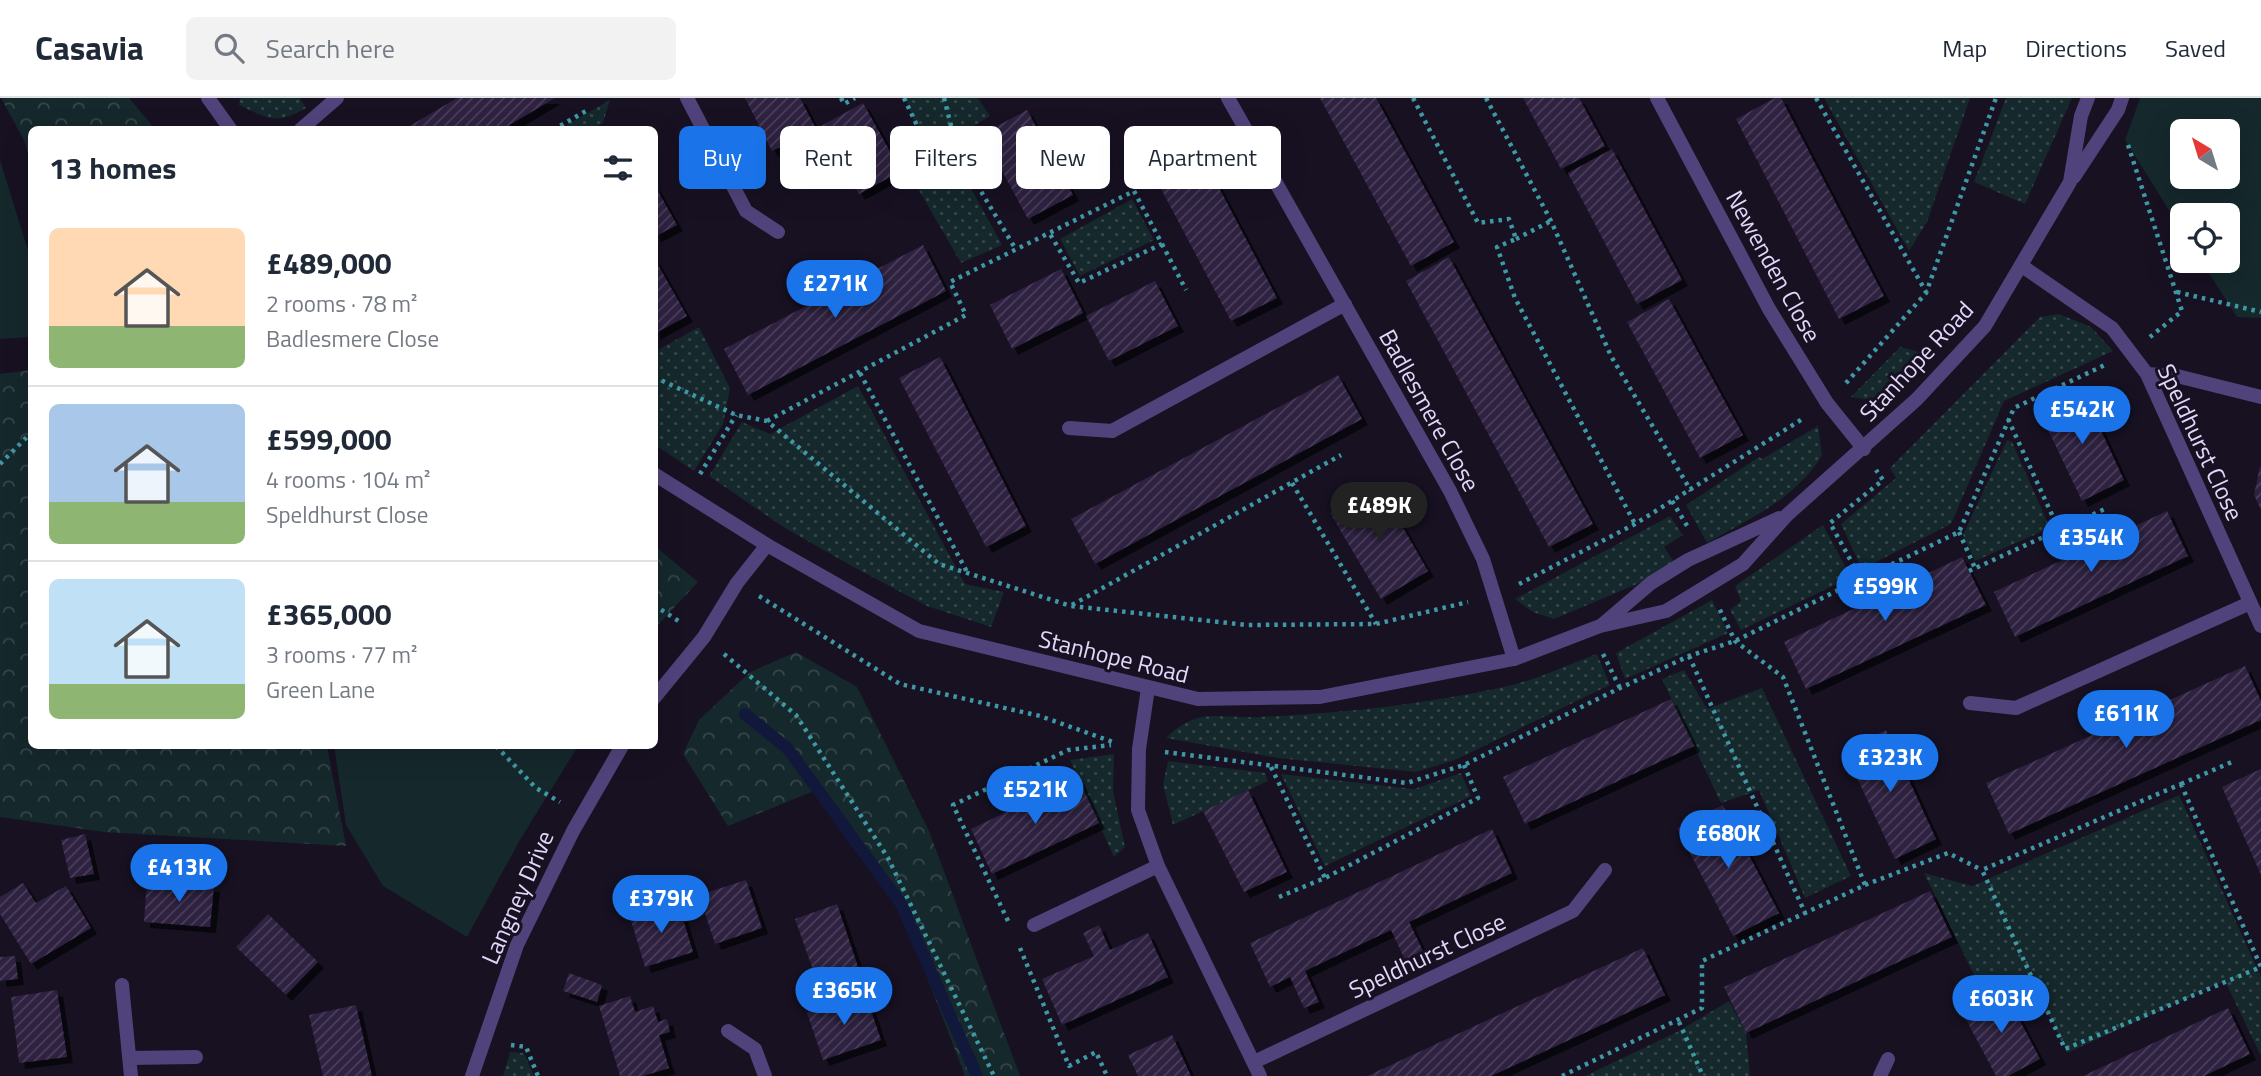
<!DOCTYPE html>
<meta charset="utf-8">
<style>
:root{--surface:#fff;--page:#f2f2f3;--text:#1f2937;--muted:#747a83;--line:#e0e1e3;--accent:#1a73e8}
body{margin:0;font-family:"Titillium Web",sans-serif;background:var(--page);color:var(--text);height:100vh;display:flex;flex-direction:column;font-size:26px;white-space:nowrap}
*{box-sizing:border-box;margin:0}
p{font-size:23px;color:var(--muted)}
.icon{flex:none;width:38px;height:38px;fill:none;stroke:currentColor;stroke-width:2;stroke-linecap:round;stroke-linejoin:round}
.map{position:relative;flex:1;overflow:hidden}
.drawer{position:absolute;left:28px;top:28px;width:630px;height:623px;display:flex;flex-direction:column;background:var(--surface);border-radius:10px;box-shadow:0 7px 28px #0002}
.drawer>*{flex:none}
.hud{position:absolute;left:679px;top:28px;width:665px;height:63px;display:flex;gap:14px}
.needle{width:46px;rotate:322deg}
.controls{position:absolute;left:2170px;top:21px;display:grid;gap:14px}
.controls a{display:grid;place-items:center;width:70px;height:70px;border-radius:10px;background:var(--surface);box-shadow:0 7px 28px #0002;font-size:35px}
.price{position:absolute;translate:-50% -60px;padding:0 16px;border-radius:24px;background:var(--accent);color:#fff;font-size:23px;line-height:46px;filter:drop-shadow(0 2px 4px #0008)}
.price::after{content:'';position:absolute;left:50%;top:42px;width:21px;height:16px;margin-left:-10px;background:inherit;clip-path:polygon(0 0,100% 0,50% 100%)}
.price.current{background:#222;color:#fff}
ul{padding:0;list-style:none}
li{display:flex;align-items:center;gap:21px;height:175px;padding:0 21px}
li+li{border-top:2px solid var(--line)}
li span{display:grid;place-items:center;flex:none;width:196px;height:140px;border-radius:10px;color:#555}
li>.icon{margin-inline-start:auto}
span .icon{width:84px;height:84px;fill:#fffc;stroke-width:1}
li b{font-size:30px}
h2{display:flex;justify-content:space-between;align-items:center;height:84px;padding:0 21px;font-size:30px}
.chip{padding:0 24px;border-radius:10px;background:var(--surface);box-shadow:0 7px 28px #0002;font-size:24px;line-height:63px}
.chip.current{background:var(--accent);color:#fff}
header{display:flex;align-items:center;gap:42px;box-sizing:border-box;height:98px;padding:0 35px;background:var(--surface);border-bottom:2px solid var(--line)}
header strong{font-size:33px}
nav{display:flex;gap:38px;margin-inline-start:auto;font-size:24px}
.search{width:490px;height:63px;background:var(--page);display:flex;align-items:center;gap:18px;box-sizing:border-box;padding:0 24px;border-radius:10px;color:var(--muted);font-size:26px}
.map>svg:first-child{display:block}
.grass{fill:url(#grass-dots)}
.forest{fill:url(#forest-crowns)}
.park{fill:#15282b;fill-rule:evenodd}
.lines{fill:none;stroke-linecap:round;stroke-linejoin:round}
.stream{stroke:#11183c;stroke-width:12}
.building{fill:url(#building-hatch);filter:url(#shadow)}
.path{stroke:#3f98a6;stroke-width:4.5;stroke-dasharray:3.5 5;stroke-linecap:butt}
.minor{stroke:#50437b;stroke-width:14}
.tertiary{stroke:#50437b;stroke-width:14}
.labels{text-anchor:middle;dominant-baseline:central;stroke-width:6;stroke-linejoin:round;paint-order:stroke}
.street-label{font-size:24px;fill:#e2d8fa;stroke:#171122}
</style>
<header>
<strong>Casavia</strong>
<div class="search"><svg class="icon" aria-label="search" viewBox="0 0 24 24"><circle cx="10" cy="10" r="6"/><path d="M15 15l6 6"/></svg>Search here</div>
<nav><a>Map</a><a>Directions</a><a>Saved</a></nav>
</header>
<div class="map">
<svg width="2261" height="978" viewBox="0 0 2261 978">
<defs>
<pattern id="grass-dots" width="8" height="8" patternUnits="userSpaceOnUse" patternTransform="scale(1.75)"><rect width="8" height="8" fill="#15282b"/><path d="M2 2h.1M6 6h.1" fill="none" stroke="#37464b" stroke-width="1.8" stroke-linecap="round"/></pattern>
<pattern id="forest-crowns" width="20" height="18" patternUnits="userSpaceOnUse" patternTransform="scale(1.75)"><rect width="20" height="18" fill="#15282b"/><path d="M2 6a3 3 0 1 1 6 0M12 15a3 3 0 1 1 6 0" fill="none" stroke="#37464b"/></pattern>
<pattern id="building-hatch" width="6" height="6" patternUnits="userSpaceOnUse" patternTransform="scale(1.75)"><rect width="6" height="6" fill="#2d2040"/><path d="M-1 1l2-2M0 6l6-6M5 7l2-2" fill="none" stroke="#4b405c"/></pattern>
<filter id="shadow"><feDropShadow dx="6" dy="6" stdDeviation="0" flood-color="#0009"/></filter>
</defs>
<rect width="100%" height="100%" fill="#171122"/>
<!-- grass -->
<path class="grass" d="M240 0H300L306 10C277 27 268 21 239 7Z
M905 0H978L990 18 949 43 960 70 1002 147 961 165 905 68 927 57Z
M1824 0H1970L1927 124 1909 153Z
M2006 0H2072L2025 106 1974 84Z
M610 2 603 25 592 31H560Z
M1132 101 1154 142 1080 178 1060 141Z
M2059 216 2091 229 2113 253 2004 303 1951 426 1862 471 1841 426 1896 380 1890 370 2040 219Z
M699 229 730 290 723 326 694 373 655 347 654 254Z
M1900 249 1931 257 1901 293 1880 303 1851 299Z
M858 288 965 486 1004 494 991 529 927 508 850 467 785 430 709 378 742 324 770 336Z
M1818 328 1822 357C1797 400 1749 421 1707 445L1686 407 1759 359 1762 361Z
M2007 342 2012 344 2050 430 1975 463 1963 437Z
M1670 418 1683 437 1664 449 1674 464 1649 481 1554 521 1533 514 1515 501Z
M1823 427 1851 479 1741 532 1730 512 1741 503 1735 488Z
M1712 502 1728 535 1625 581 1616 555Z
M1597 556 1610 587 1455 662 1416 674 1278 660 1166 640C1199 608 1218 621 1259 619 1345 615 1429 606 1512 587 1541 580 1569 566 1597 556Z
M1684 572 1707 611 1762 590 1851 778 1805 800 1759 692 1721 705 1662 581Z
M1114 656 1113 693 1125 749 1114 759 1070 662Z
M1168 663 1259 674 1265 675 1268 683 1173 727 1163 686Z
M1461 675 1471 698 1325 768 1281 676 1414 691Z
M2179 697 2261 879V958L2225 883 2067 955 2032 881 1982 893 1924 775 1972 788Z
M1729 903 1746 935 1750 978H1585L1677 934Z
M510 954 524 955 534 978H503Z"/>
<!-- forest -->
<path class="forest" d="M1 0H129L155 31 32 32 31 67 25 44Z
M31 272 32 648H327L346 748 104 734 0 719V276Z
M655 448 698 484 655 530H654Z
M796 554 857 589 929 733 1020 978H965L904 819 814 693 728 728 683 656 699 622 750 574Z"/>
<!-- park -->
<path class="park" d="M2140 0H2261V220L2237 219 2201 163H2228V117H2182V133L2125 42ZM2182 33H2228V79H2182Z
M0 62 31 162V239L0 241Z
M334 648H578L520 742 467 839 383 788 346 727Z"/>
<g class="lines">
<!-- stream -->
<path class="stream" d="M745 616 788 651 901 806 977 978"/>
</g>
<!-- building -->
<path class="building" d="M457 0H555L501 32H403Z
M745 0H800L816 31 772 53Z
M1320 0H1376L1454 144 1411 168Z
M1523 0H1579L1605 48 1561 71Z
M1775 0H1781L1884 198 1839 221 1736 21Z
M863 5 901 73 859 96 821 28Z
M1027 12 1073 97 1028 121 982 36Z
M1187 29 1277 200 1231 223 1141 53Z
M1612 51 1682 182 1637 206 1568 75Z
M654 86 677 127 654 139Z
M923 147 946 193 748 297 724 251Z
M1449 159 1593 426 1549 449 1406 183Z
M654 160 687 218 654 236Z
M1061 171 1083 215 1012 251 990 207Z
M1155 183 1178 228 1109 263 1086 218Z
M1669 201 1743 337 1700 360 1627 224Z
M940 259 1026 428 986 449 899 280Z
M1338 277 1362 321 1095 466 1071 421Z
M2083 294 2124 382 2082 403 2040 315Z
M2260 368H2261V412L2254 397Z
M1378 386 1428 473 1381 501 1330 415Z
M2167 413 2188 458 2015 539 1994 494Z
M1962 459 1986 507 1806 591 1784 544Z
M2245 568 2261 603V622L2009 736 1986 685Z
M1671 601 1694 648 1525 726 1503 679Z
M1886 632 1936 741 1895 761 1844 652Z
M2261 671V777L2222 689Z
M1078 680 1099 725 992 776 971 731Z
M1248 692 1287 774 1244 794 1203 713Z
M1723 707 1779 815 1733 838 1677 730Z
M1492 731 1512 775 1409 824 1423 853 1405 862 1391 832 1305 873 1319 904 1304 910 1290 879 1270 889 1250 845Z
M85 736 94 776 70 780 61 742Z
M147 782 214 788 210 829 144 824Z
M746 782 762 830 715 846 699 797Z
M23 785 36 805 66 788 91 830 31 866 0 816V799Z
M1930 793 1952 839 1746 935 1724 889Z
M678 805 693 854 645 869 630 819Z
M837 806 859 872 818 886 795 821Z
M268 816 318 864 286 897 236 849Z
M1099 827 1110 852 1148 835 1168 879 1062 927 1042 881 1094 858 1083 835Z
M1643 850 1665 897 1580 937 1491 978H1367Z
M15 858 18 881 0 883V859Z
M569 875 602 887 597 904 563 893Z
M57 892 67 959 19 965 11 899Z
M2004 892 2040 961 2008 978H1996L1962 914Z
M865 895 881 942 823 962 807 915Z
M630 898 635 914 653 908 658 924 667 921 670 934 659 937 669 970 643 978H620L599 908Z
M356 907 372 978H323L309 917Z
M2228 910 2250 956 2204 978H2083Z
M1172 937 1191 978H1138L1128 957Z"/>
<g class="lines">
<!-- path -->
<path class="path" d="M841 0 844 6 855 0
M904 0 932 59 958 55
M944 0 958 55 1015 150
M1413 0 1478 125 1509 121 1516 141 1497 149 1515 200 1635 426
M1486 0 1551 123 1611 258 1691 393
M1816 0 1926 194
M553 32 586 13
M2128 47 2182 213 2150 239
M1516 141 1551 123
M1162 146 1186 192
M2177 194 2261 214
M860 275 967 474
M654 279 736 317 767 323 939 466 1071 508 1247 527 1376 526 1468 504
M1846 285 1926 195 1996 0
M2008 321 2059 432
M767 323 966 217 950 184 1134 93 1162 146 1079 185 1050 136
M0 366 32 334
M700 376 736 317
M1292 385 1376 526
M1672 403 1689 431
M1959 434 1975 470
M1969 473 2107 410
M1861 481 1959 434 2014 310 2107 266
M1519 486 1635 426 1804 320
M759 498 900 586 1040 618 1113 644
M654 507 680 524
M1072 507 1341 357
M724 556 796 617 888 760 994 978
M1603 556 1620 590
M1689 558 1805 815 1865 787 1783 579 1735 543 1719 510
M496 648 536 690 560 704
M1165 654 1407 685 1464 667 1620 590 1689 558 1735 543 1861 481 1830 425 1883 382 1876 372
M1271 669 1325 780
M2181 686 2261 869 2065 951 1982 772Z
M2181 686 2232 664
M1865 787 1948 755 1982 772
M1279 799 1325 780 1478 700 1464 667
M1008 823 953 707 1068 652 1111 647
M1020 850 1069 968 1096 954 1107 978
M1679 924 1703 978
M511 947 526 949 538 978
M1562 978 1702 910V863L1805 815"/>
<!-- minor -->
<path class="minor" d="M687 0 746 113 778 134
M1228 0 1450 393 1483 461 1514 561
M1657 0 1769 211 1827 305 1864 351
M300 32 337 0
M2022 168 2112 230 2147 276 2261 528
M2147 276 2177 278 2261 299
M1069 330 1112 333 1345 206
M1148 590 1139 651 1138 712 1158 768 1260 978
M654 600 704 539 737 485 767 447
M1970 605 2016 610 2250 505
M1034 827 1158 768
M122 887 131 978
M728 933 755 951 765 978
M129 960 196 959
M1254 964 1573 813 1605 772
M472 978 517 847 573 733 622 648
M1880 978 1888 961"/>
<!-- tertiary -->
<path class="tertiary" d="M208 0 231 32
M2074 79 2118 12 2122 0
M654 376 767 447 919 533 1198 601 1320 599 1514 561 1600 528 1666 513 1743 466 1787 417 1917 301 1985 228 2070 84 2081 18 2088 0
M1603 526 1651 485 1688 462 1779 420"/>
</g>
<g class="labels">
<!-- street labels -->
<g class="street-label">
<text transform="translate(1774 168) rotate(61)">Newenden Close</text>
<text transform="translate(1916 263) rotate(-47)">Stanhope Road</text>
<text transform="translate(1430 312) rotate(61)">Badlesmere Close</text>
<text transform="translate(2201 344) rotate(65)">Speldhurst Close</text>
<text transform="translate(1114 558) rotate(14)">Stanhope Road</text>
<text transform="translate(517 799) rotate(-66)">Langney Drive</text>
<text transform="translate(1427 857) rotate(-25)">Speldhurst Close</text>
</g>
</g>
</svg>
<div class="controls">
<a><svg class="needle" viewBox="-14 -14 28 28"><path d="M0-13l5 13h-10z" fill="#e53935"/><path d="M0 13l5-13h-10z" fill="#747a83"/></svg></a>
<a><svg class="icon" aria-label="locate" viewBox="0 0 24 24"><circle cx="12" cy="12" r="6"/><path d="M12 2v4M12 18v4M2 12h4M18 12h4"/></svg></a>
</div>
<b class="price" style="left:835px;top:222px">£271K</b>
<b class="price" style="left:2082px;top:348px">£542K</b>
<b class="price current" style="left:1379px;top:444px">£489K</b>
<b class="price" style="left:2091px;top:476px">£354K</b>
<b class="price" style="left:1885px;top:525px">£599K</b>
<b class="price" style="left:2126px;top:652px">£611K</b>
<b class="price" style="left:1890px;top:696px">£323K</b>
<b class="price" style="left:1035px;top:728px">£521K</b>
<b class="price" style="left:1728px;top:772px">£680K</b>
<b class="price" style="left:179px;top:806px">£413K</b>
<b class="price" style="left:661px;top:837px">£379K</b>
<b class="price" style="left:844px;top:929px">£365K</b>
<b class="price" style="left:2001px;top:937px">£603K</b>
<div class="hud">
<a class="chip current">Buy</a>
<a class="chip">Rent</a>
<a class="chip">Filters</a>
<a class="chip">New</a>
<a class="chip">Apartment</a>
</div>
<section class="drawer">
<h2>13 homes<svg class="icon" aria-label="filters" viewBox="0 0 24 24"><path d="M4 7h16M4 17h16"/><circle cx="9" cy="7" r="2"/><circle cx="15" cy="17" r="2"/></svg></h2>
<ul>
<li><span style="background:linear-gradient(#ffd9b3 70%,#8fb573 0)"><svg class="icon" aria-label="home" viewBox="0 0 24 24"><path d="M3 11l9-7 9 7M6 9v11h12V9"/></svg></span><div><b>£489,000</b><p>2 rooms · 78 m²</p><p>Badlesmere Close</p></div></li>
<li><span style="background:linear-gradient(#a9c7e8 70%,#8fb573 0)"><svg class="icon" aria-label="home" viewBox="0 0 24 24"><path d="M3 11l9-7 9 7M6 9v11h12V9"/></svg></span><div><b>£599,000</b><p>4 rooms · 104 m²</p><p>Speldhurst Close</p></div></li>
<li><span style="background:linear-gradient(#bfe0f5 75%,#8fb573 0)"><svg class="icon" aria-label="home" viewBox="0 0 24 24"><path d="M3 11l9-7 9 7M6 9v11h12V9"/></svg></span><div><b>£365,000</b><p>3 rooms · 77 m²</p><p>Green Lane</p></div></li>
</ul>
</section>
</div>
